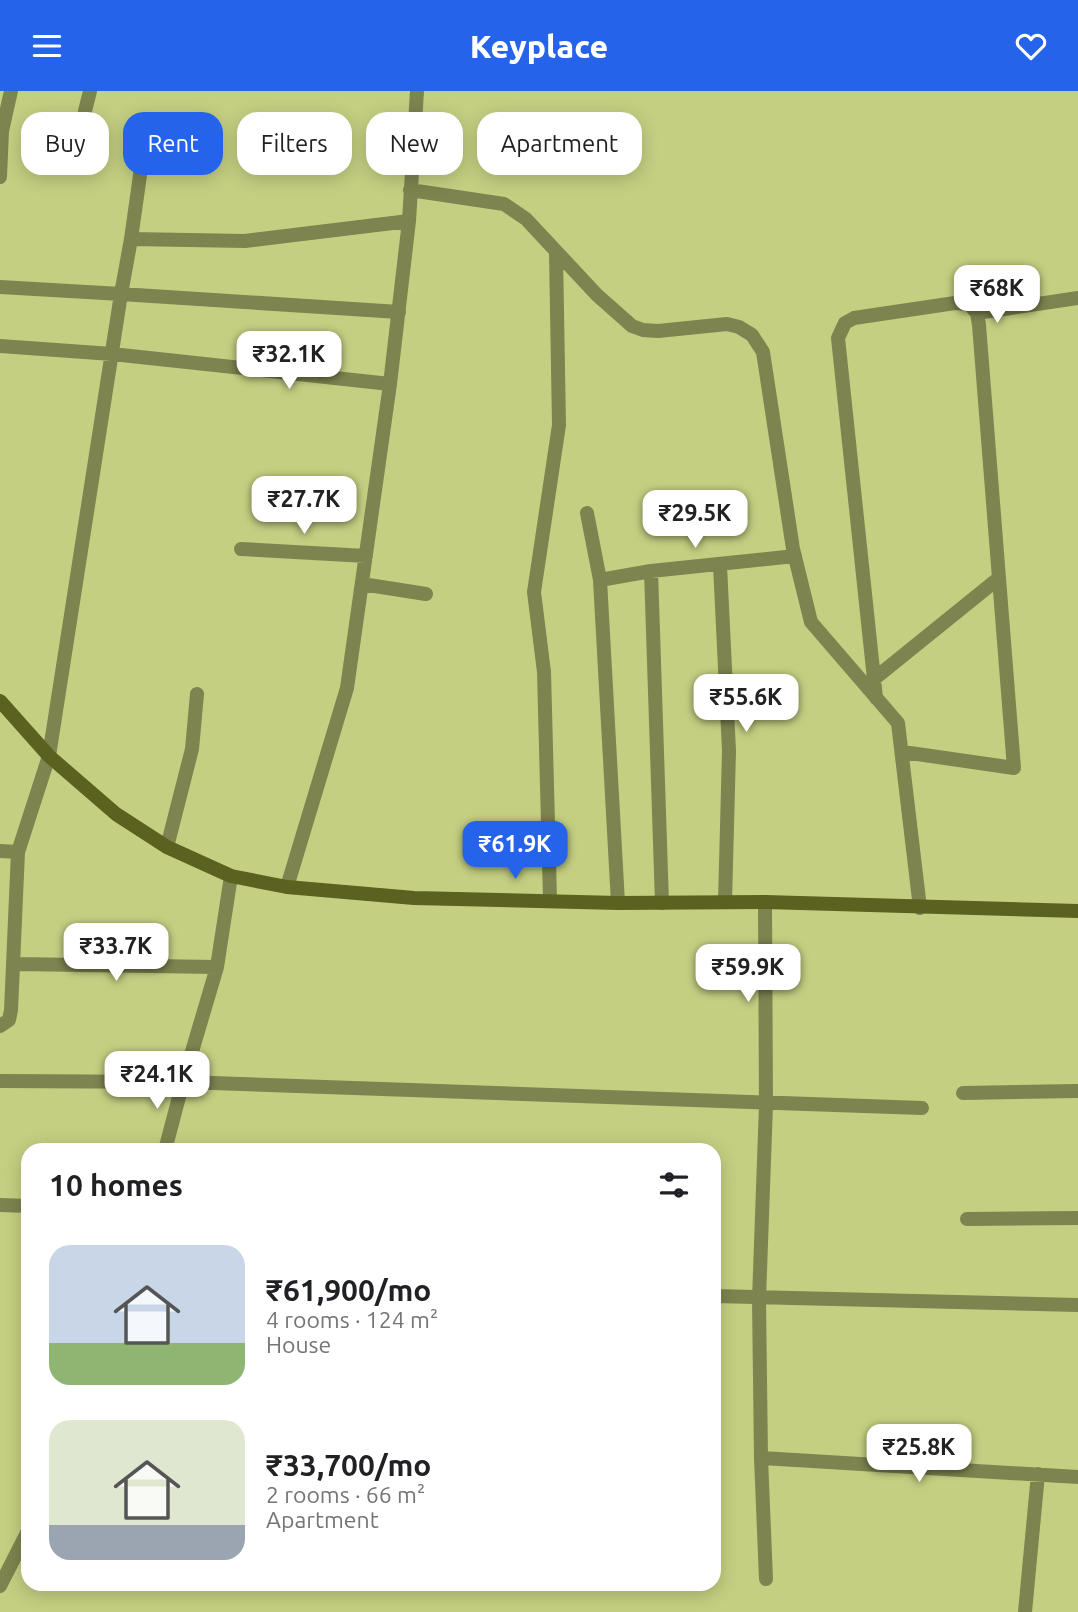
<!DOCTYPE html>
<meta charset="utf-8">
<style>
:root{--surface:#fff;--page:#f2f2f2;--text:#202124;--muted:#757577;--accent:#2563eb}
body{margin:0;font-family:Ubuntu,sans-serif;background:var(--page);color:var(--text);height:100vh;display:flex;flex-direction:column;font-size:26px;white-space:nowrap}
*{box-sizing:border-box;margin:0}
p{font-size:23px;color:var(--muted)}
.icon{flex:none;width:38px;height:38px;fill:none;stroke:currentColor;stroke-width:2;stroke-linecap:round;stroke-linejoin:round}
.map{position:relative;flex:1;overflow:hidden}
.details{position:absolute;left:21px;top:1052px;width:700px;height:448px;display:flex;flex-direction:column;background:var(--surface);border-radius:21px;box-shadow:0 4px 18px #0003}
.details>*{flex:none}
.banner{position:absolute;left:21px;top:21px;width:700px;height:63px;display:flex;gap:14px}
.price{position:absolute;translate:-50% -60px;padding:0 16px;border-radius:14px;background:#fff;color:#222;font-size:23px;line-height:46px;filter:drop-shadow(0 2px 4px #0008)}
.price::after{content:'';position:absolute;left:50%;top:42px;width:21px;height:16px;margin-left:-10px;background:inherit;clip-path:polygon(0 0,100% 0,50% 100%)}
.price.on{background:var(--accent);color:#fff}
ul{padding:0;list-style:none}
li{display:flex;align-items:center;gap:21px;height:175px;padding:0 28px}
li span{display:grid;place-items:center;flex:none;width:196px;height:140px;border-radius:21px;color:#555}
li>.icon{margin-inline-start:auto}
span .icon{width:84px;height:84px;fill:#fffc;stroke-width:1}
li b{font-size:30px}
h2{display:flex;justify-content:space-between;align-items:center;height:84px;padding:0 28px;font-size:30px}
.tag{padding:0 24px;border-radius:21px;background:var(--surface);box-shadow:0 4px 18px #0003;font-size:24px;line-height:63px}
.tag.on{background:var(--accent);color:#fff}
header{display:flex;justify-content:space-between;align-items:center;height:91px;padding:0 28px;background:var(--accent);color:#fff;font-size:32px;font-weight:800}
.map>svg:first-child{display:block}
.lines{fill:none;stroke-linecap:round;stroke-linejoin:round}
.minor{stroke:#7d844f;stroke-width:14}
.secondary{stroke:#5b611e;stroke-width:14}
</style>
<header><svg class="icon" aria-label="menu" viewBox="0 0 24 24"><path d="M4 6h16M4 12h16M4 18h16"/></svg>Keyplace<svg class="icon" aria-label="heart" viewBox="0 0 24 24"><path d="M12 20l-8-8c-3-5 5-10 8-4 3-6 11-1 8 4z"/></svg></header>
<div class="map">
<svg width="1078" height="1521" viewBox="0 0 1078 1521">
<rect width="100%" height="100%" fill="#c5cf82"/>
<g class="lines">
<!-- minor -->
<path class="minor" d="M85 20 90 0
M142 70 131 148 245 150 409 130 417 0
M0 86 2 40 11 0
M410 99 504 113 526 128 597 204 632 235 643 239 658 240 727 233 739 236 752 244 763 261 793 458 811 531 898 632 920 817
M0 196 121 203 131 148
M977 222 1078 207
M0 255 112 263 390 293 409 130
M587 422 600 489 618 812
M241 458 366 465
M720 474 729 660 725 811
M651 480 662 812
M600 489 651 480 795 465
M362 493 426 503
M874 588 999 487
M876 607 838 247 845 232 854 227 955 212 969 213 977 222 979 234 1014 677 903 661
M167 756 192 658 197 603
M0 760 18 761 49 665 121 203 399 221
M287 796 347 597 390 293
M550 808 544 581 534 501 559 334 556 162
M765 811 766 1014 759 1208 761 1367 766 1488
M15 873 217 876
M0 935 9 929 11 919 18 761
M0 990 183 991 217 876 231 785
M963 1002 1078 1000
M165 1059 183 991 922 1017
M0 1114 28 1115
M967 1128 1078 1127
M714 1205 1078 1214
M761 1367 1078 1386
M0 1495 28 1440
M1025 1521 1038 1383"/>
<!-- secondary -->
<path class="secondary" d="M0 610 49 665 116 723 167 756 231 785 287 796 414 807 618 812 765 811 1078 820"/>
</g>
</svg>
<b class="price" style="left:997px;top:234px">₹68K</b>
<b class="price" style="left:289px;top:300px">₹32.1K</b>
<b class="price" style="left:304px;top:445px">₹27.7K</b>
<b class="price" style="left:695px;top:459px">₹29.5K</b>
<b class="price" style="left:746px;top:643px">₹55.6K</b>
<b class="price on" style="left:515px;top:790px">₹61.9K</b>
<b class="price" style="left:116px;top:892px">₹33.7K</b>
<b class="price" style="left:748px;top:913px">₹59.9K</b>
<b class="price" style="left:157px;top:1020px">₹24.1K</b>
<b class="price" style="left:919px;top:1393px">₹25.8K</b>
<div class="banner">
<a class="tag">Buy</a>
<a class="tag on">Rent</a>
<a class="tag">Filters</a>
<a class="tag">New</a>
<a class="tag">Apartment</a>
</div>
<section class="details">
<h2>10 homes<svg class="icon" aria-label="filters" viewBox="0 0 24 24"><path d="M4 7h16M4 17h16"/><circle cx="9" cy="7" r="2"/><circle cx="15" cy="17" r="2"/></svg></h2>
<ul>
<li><span style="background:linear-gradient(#c9d6e8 70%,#8fb573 0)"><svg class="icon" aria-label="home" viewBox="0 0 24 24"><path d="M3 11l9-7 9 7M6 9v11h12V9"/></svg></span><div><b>₹61,900/mo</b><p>4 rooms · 124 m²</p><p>House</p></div></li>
<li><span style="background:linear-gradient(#dfe7d0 75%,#9aa5b1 0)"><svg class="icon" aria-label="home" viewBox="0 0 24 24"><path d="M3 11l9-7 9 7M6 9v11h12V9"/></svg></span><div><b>₹33,700/mo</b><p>2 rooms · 66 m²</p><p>Apartment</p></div></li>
</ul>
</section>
</div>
